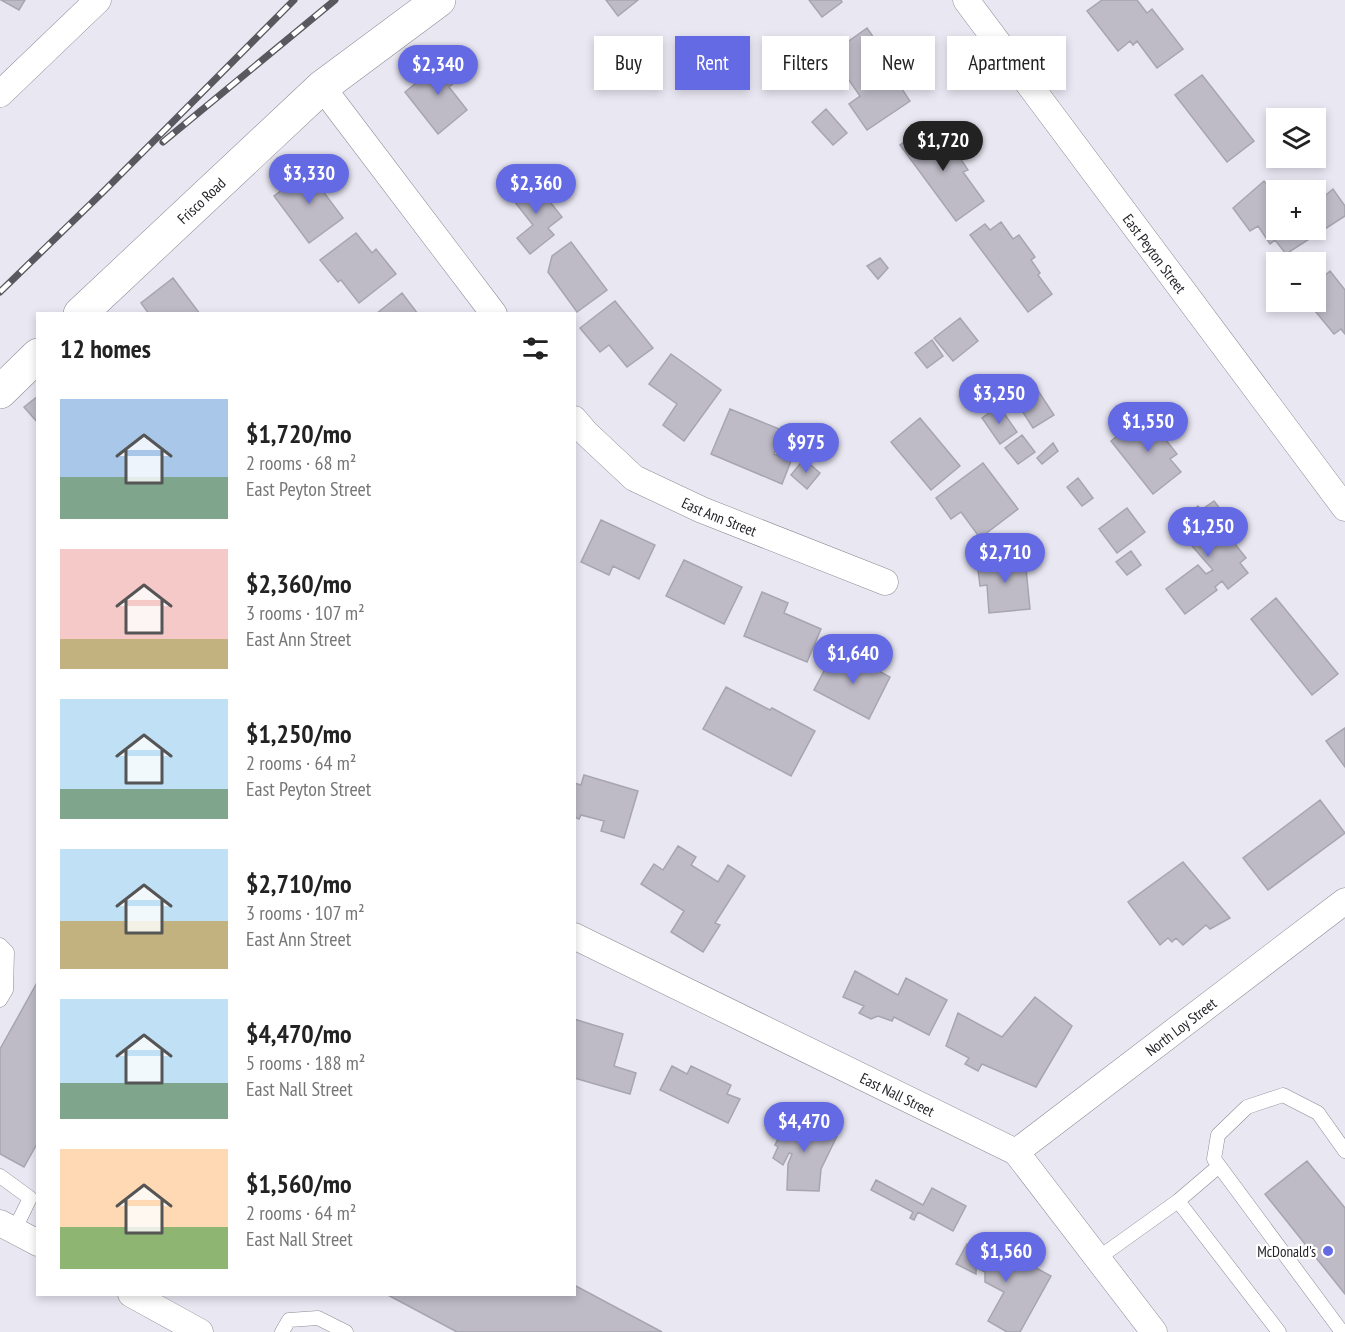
<!DOCTYPE html>
<meta charset="utf-8">
<style>
:root{--surface:#fff;--page:#f6f6f6;--text:#222;--muted:#767676;--accent:#646ae3}
body{margin:0;font-family:"PT Sans Narrow",sans-serif;background:var(--page);color:var(--text);height:100vh;display:flex;flex-direction:column;font-size:22px;white-space:nowrap}
*{box-sizing:border-box;margin:0}
p{font-size:20px;color:var(--muted)}
.icon{flex:none;width:33px;height:33px;fill:none;stroke:currentColor;stroke-width:2;stroke-linecap:round;stroke-linejoin:round}
.map{position:relative;flex:1;overflow:hidden}
.sheet{position:absolute;left:36px;top:312px;width:540px;height:984px;display:flex;flex-direction:column;background:var(--surface);border-radius:0px;box-shadow:0 3px 9px #0003}
.sheet>*{flex:none}
.hud{position:absolute;left:594px;top:36px;width:570px;height:54px;display:flex;gap:12px}
.controls{position:absolute;left:1266px;top:108px;display:grid;gap:12px}
.controls a{display:grid;place-items:center;width:60px;height:60px;border-radius:0px;background:var(--surface);box-shadow:0 3px 9px #0003;font-size:30px}
.price{position:absolute;translate:-50% -51px;padding:0 14px;border-radius:21px;background:var(--accent);color:#fff;font-size:20px;line-height:39px;filter:drop-shadow(0 2px 3px #0008)}
.price::after{content:'';position:absolute;left:50%;top:36px;width:18px;height:14px;margin-left:-9px;background:inherit;clip-path:polygon(0 0,100% 0,50% 100%)}
.price.current{background:#222;color:#fff}
ul{padding:0;list-style:none}
li{display:flex;align-items:center;gap:18px;height:150px;padding:0 24px}
li span{display:grid;place-items:center;flex:none;width:168px;height:120px;border-radius:0px;color:#555}
li>.icon{margin-inline-start:auto}
span .icon{width:72px;height:72px;fill:#fffc;stroke-width:1}
li b{font-size:26px}
h2{display:flex;justify-content:space-between;align-items:center;height:72px;padding:0 24px;font-size:26px}
.chip{padding:0 21px;border-radius:0px;background:var(--surface);box-shadow:0 3px 9px #0003;font-size:21px;line-height:54px}
.chip.current{background:var(--accent);color:#fff}
.map>svg:first-child{display:block}
.building{fill:#bebbc7;stroke:#a7a5b0;stroke-width:1.5}
.lines{fill:none;stroke-linecap:round;stroke-linejoin:round}
.service-casing{stroke:#8d8b96;stroke-width:15}
.minor-casing{stroke:#8d8b96;stroke-width:27}
.tertiary-casing{stroke:#8d8b96;stroke-width:34}
.service{stroke:#fff;stroke-width:14}
.minor{stroke:#fff;stroke-width:26}
.tertiary{stroke:#fff;stroke-width:33}
.rail-casing{stroke:#59585e;stroke-width:7}
.rail{stroke:#fff;stroke-width:4.5;stroke-dasharray:14;stroke-linecap:butt}
.poi-dot{fill:#646ae3;stroke:#fff;stroke-width:2}
.labels{text-anchor:middle;dominant-baseline:central;stroke-width:4.5;stroke-linejoin:round;paint-order:stroke}
.street-label{font-size:15px;fill:#242328;stroke:#fff}
.poi-label{font-size:15px;fill:#242328;stroke:#fff;text-anchor:end}
</style>
<div class="map">
<svg width="1345" height="1332" viewBox="0 0 1345 1332">
<rect width="100%" height="100%" fill="#e9e7f2"/>
<!-- building -->
<path class="building" d="M1 0H25L19 10Z
M606 0H638L618 16Z
M809 0H841L842 2 822 17Z
M1102 0H1137L1147 13 1152 9 1183 49 1157 68 1137 41 1133 45 1130 41 1118 51 1087 11Z
M867 28 897 71 892 74 910 101 867 130 849 104 860 96 831 54Z
M449 56 464 75 449 87 467 110 438 134 405 92Z
M1202 75 1254 141 1227 162 1175 95Z
M826 109 847 133 833 145 812 122Z
M928 125 947 150 952 146 968 170 963 172 984 201 956 221 900 145Z
M313 167 327 186 322 190 343 218 309 243 274 196Z
M532 179 562 217 548 228 554 235 530 254 517 238 533 225 510 196Z
M1264 181 1276 198V230H1316V203L1333 189 1345 206V216L1286 254 1275 240 1270 244 1258 226 1250 231 1233 208Z
M1001 222 1013 239 1019 235 1035 257 1031 260 1040 273 1038 275 1052 294 1028 312 970 235 985 224 990 230Z
M356 233 372 253 376 249 396 274 359 303 341 280 338 282 320 260Z
M571 242 607 290 577 312 548 272 552 256Z
M880 258 888 268 878 279 867 266Z
M1330 271 1345 290V334L1341 329 1334 334 1311 306 1307 307 1303 302H1316V283Z
M173 278 200 314H149L141 303Z
M402 293 418 314H376Z
M615 301 653 348 627 367 609 345 600 352 580 328Z
M960 318 978 341 953 361 934 338Z
M932 340 943 356 927 368 915 353Z
M671 354 721 390 684 441 663 425 677 404 649 384Z
M1033 383 1054 415 1033 428 1013 397Z
M38 396V423L24 407Z
M999 406 1017 432 1000 444 982 418Z
M730 409 784 431 774 454 791 461 782 484 711 454Z
M1145 413 1177 454 1170 459 1181 472 1153 494 1111 441Z
M920 418 960 466 931 490 891 442Z
M1022 435 1035 452 1018 464 1005 448Z
M1053 443 1058 451 1042 464 1037 458Z
M804 459 820 473 807 489 791 475Z
M983 463 1018 509 980 538 961 512 951 519 936 498Z
M1078 478 1093 498 1082 506 1067 487Z
M1214 501 1229 520 1221 526 1246 558 1240 563 1248 573 1228 589 1222 581 1215 587 1217 590 1185 614 1166 589 1198 565 1206 574 1213 570 1186 539 1194 533 1182 518 1198 506 1201 510Z
M1127 508 1145 532 1117 553 1099 529Z
M601 520 655 545 639 579 613 566 609 575 581 562Z
M1131 551 1141 565 1127 575 1116 562Z
M1025 558 1030 609 989 613 987 585 980 586 977 562Z
M684 560 742 587 724 624 666 596Z
M762 592 788 603 784 613 821 629 807 662 744 636Z
M1276 598 1338 674 1312 695 1251 619Z
M833 654 861 668 864 663 890 677 869 719 814 690Z
M726 687 770 710 772 708 815 731 791 776 703 729Z
M1345 728V767L1326 741Z
M584 775 638 791 624 838 601 831 604 821 581 815 579 819 574 817V783L581 785Z
M1320 800 1345 833 1268 890 1243 858Z
M678 846 696 857 691 865 718 882 728 865 745 876 715 923 720 925 703 952 671 932 684 911 641 884 654 864 663 870Z
M1183 862 1230 918 1210 929 1206 925 1183 945 1176 938 1172 942 1168 938 1160 945 1128 902Z
M855 971 898 995 906 978 947 1000 929 1035 894 1017 892 1021 878 1016 871 1019 859 1013 864 1006 843 997Z
M38 981V1142L24 1167 0 1154V1049Z
M1035 997 1072 1026 1036 1087 982 1064 978 1071 965 1064 969 1058 946 1046 958 1013 1002 1037Z
M574 1019 623 1034 614 1066 636 1073 630 1094 574 1078Z
M672 1066 687 1074 691 1066 731 1085 727 1094 740 1099 728 1123 660 1090Z
M791 1113 837 1136 821 1169 819 1191 787 1190 788 1164 792 1154 789 1153 783 1165 773 1158 778 1147 775 1145Z
M1307 1161 1345 1208V1294L1265 1194Z
M876 1180 923 1205 932 1188 966 1206 953 1231 918 1212 914 1220 910 1218 913 1212 871 1190Z
M977 1238 1020 1261 1017 1266 1021 1268 1025 1262 1051 1276 1020 1332H1007L988 1321 1004 1292 985 1282V1272L976 1267V1274L956 1264 967 1244 972 1247Z
M574 1285 662 1332H457L386 1294H574Z"/>
<g class="lines">
<defs>
<path id="service" d="M0 945 7 952 6 990 0 1000
M0 1176 30 1198 14 1231
M1178 1201 1279 1332
M1097 1259 1178 1201 1219 1166
M282 1332 289 1320 318 1318 346 1332
M1342 1332 1214 1159 1218 1135 1247 1107 1283 1095 1318 1113 1345 1151"/>
<g id="minor">
<path id="s1" d="M966 0 1345 508"/>
<path d="M322 87 494 314"/>
<path d="M0 94 98 0"/>
<path id="s2" d="M574 419 586 433 634 478 702 510 885 582"/>
<path id="s3" d="M574 936 1016 1152 1154 1332"/>
<path id="s4" d="M1016 1152 1345 901"/>
<path d="M0 1223 38 1243"/>
<path d="M131 1294 200 1332"/>
</g>
<g id="tertiary">
<path id="s5" d="M80 314 322 87 439 0"/>
<path d="M0 392 38 355"/>
</g>
</defs>
<!-- service casing -->
<use href="#service" class="service-casing"/>
<!-- minor casing -->
<use href="#minor" class="minor-casing"/>
<!-- tertiary casing -->
<use href="#tertiary" class="tertiary-casing"/>
<!-- service -->
<use href="#service" class="service"/>
<!-- minor -->
<use href="#minor" class="minor"/>
<!-- tertiary -->
<use href="#tertiary" class="tertiary"/>
<defs>
<path id="rail" d="M163 142 335 0
M0 292 105 190 294 0"/>
</defs>
<!-- rail casing -->
<use href="#rail" class="rail-casing"/>
<!-- rail -->
<use href="#rail" class="rail"/>
</g>
<!-- markers -->
<circle class="poi-dot" cx="1328" cy="1251" r="6"/>
<g class="labels">
<!-- street labels -->
<g class="street-label">
<text stroke="none"><textPath href="#s5" startOffset="166">Frisco Road</textPath></text>
<text stroke="none"><textPath href="#s1" startOffset="316">East Peyton Street</textPath></text>
<text stroke="none"><textPath href="#s2" startOffset="178">East Ann Street</textPath></text>
<text stroke="none"><textPath href="#s4" startOffset="207">North Loy Street</textPath></text>
<text stroke="none"><textPath href="#s3" startOffset="360">East Nall Street</textPath></text>
</g>
<!-- poi labels -->
<g class="poi-label">
<text x="1316" y="1251">McDonald's</text>
</g>
</g>
</svg>
<div class="controls">
<a><svg class="icon" aria-label="layers" viewBox="0 0 24 24"><path d="M12 4l9 5-9 5-9-5zM3 14l9 5 9-5"/></svg></a>
<a>+</a>
<a>−</a>
</div>
<b class="price" style="left:438px;top:96px">$2,340</b>
<b class="price current" style="left:943px;top:172px">$1,720</b>
<b class="price" style="left:309px;top:205px">$3,330</b>
<b class="price" style="left:536px;top:215px">$2,360</b>
<b class="price" style="left:999px;top:425px">$3,250</b>
<b class="price" style="left:1148px;top:453px">$1,550</b>
<b class="price" style="left:806px;top:474px">$975</b>
<b class="price" style="left:1208px;top:558px">$1,250</b>
<b class="price" style="left:1005px;top:584px">$2,710</b>
<b class="price" style="left:853px;top:685px">$1,640</b>
<b class="price" style="left:804px;top:1153px">$4,470</b>
<b class="price" style="left:1006px;top:1283px">$1,560</b>
<div class="hud">
<a class="chip">Buy</a>
<a class="chip current">Rent</a>
<a class="chip">Filters</a>
<a class="chip">New</a>
<a class="chip">Apartment</a>
</div>
<section class="sheet">
<h2>12 homes<svg class="icon" aria-label="filters" viewBox="0 0 24 24"><path d="M4 7h16M4 17h16"/><circle cx="9" cy="7" r="2"/><circle cx="15" cy="17" r="2"/></svg></h2>
<ul>
<li><span style="background:linear-gradient(#a9c7e8 65%,#7fa58c 0)"><svg class="icon" aria-label="home" viewBox="0 0 24 24"><path d="M3 11l9-7 9 7M6 9v11h12V9"/></svg></span><div><b>$1,720/mo</b><p>2 rooms · 68 m²</p><p>East Peyton Street</p></div></li>
<li><span style="background:linear-gradient(#f6c9c9 75%,#c2b280 0)"><svg class="icon" aria-label="home" viewBox="0 0 24 24"><path d="M3 11l9-7 9 7M6 9v11h12V9"/></svg></span><div><b>$2,360/mo</b><p>3 rooms · 107 m²</p><p>East Ann Street</p></div></li>
<li><span style="background:linear-gradient(#bfe0f5 75%,#7fa58c 0)"><svg class="icon" aria-label="home" viewBox="0 0 24 24"><path d="M3 11l9-7 9 7M6 9v11h12V9"/></svg></span><div><b>$1,250/mo</b><p>2 rooms · 64 m²</p><p>East Peyton Street</p></div></li>
<li><span style="background:linear-gradient(#bfe0f5 60%,#c2b280 0)"><svg class="icon" aria-label="home" viewBox="0 0 24 24"><path d="M3 11l9-7 9 7M6 9v11h12V9"/></svg></span><div><b>$2,710/mo</b><p>3 rooms · 107 m²</p><p>East Ann Street</p></div></li>
<li><span style="background:linear-gradient(#bfe0f5 70%,#7fa58c 0)"><svg class="icon" aria-label="home" viewBox="0 0 24 24"><path d="M3 11l9-7 9 7M6 9v11h12V9"/></svg></span><div><b>$4,470/mo</b><p>5 rooms · 188 m²</p><p>East Nall Street</p></div></li>
<li><span style="background:linear-gradient(#ffd9b3 65%,#8fb573 0)"><svg class="icon" aria-label="home" viewBox="0 0 24 24"><path d="M3 11l9-7 9 7M6 9v11h12V9"/></svg></span><div><b>$1,560/mo</b><p>2 rooms · 64 m²</p><p>East Nall Street</p></div></li>
</ul>
</section>
</div>
